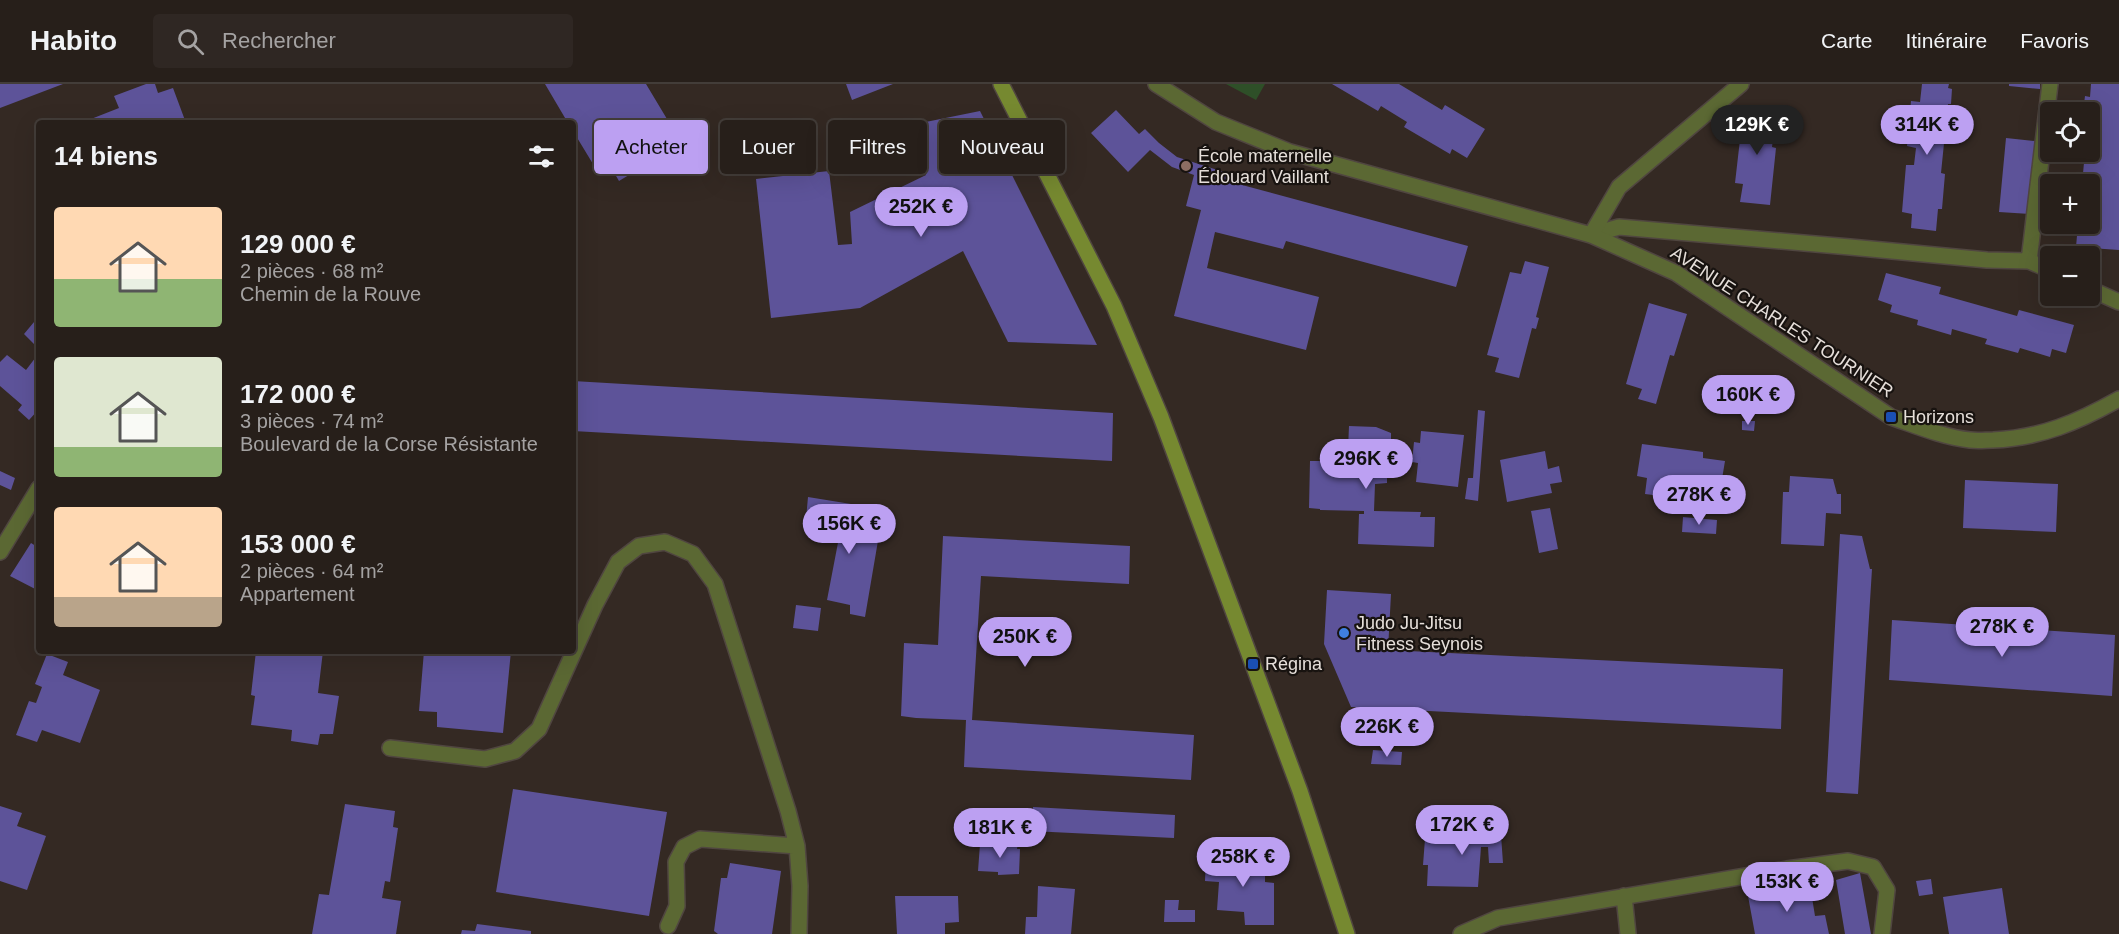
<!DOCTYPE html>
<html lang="fr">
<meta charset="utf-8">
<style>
:root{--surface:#271f1a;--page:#2f2723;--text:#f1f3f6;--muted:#a4a2a2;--line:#433d39;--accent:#bca0f2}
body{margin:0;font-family:Helvetica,sans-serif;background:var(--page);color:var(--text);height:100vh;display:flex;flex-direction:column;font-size:22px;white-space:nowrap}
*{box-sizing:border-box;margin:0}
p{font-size:20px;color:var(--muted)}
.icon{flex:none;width:33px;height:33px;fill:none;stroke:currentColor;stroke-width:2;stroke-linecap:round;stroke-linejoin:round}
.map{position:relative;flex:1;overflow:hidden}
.panel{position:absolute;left:36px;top:36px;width:540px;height:534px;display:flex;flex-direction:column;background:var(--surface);border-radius:6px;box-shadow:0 6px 24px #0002,0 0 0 2px var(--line)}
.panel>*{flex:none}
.top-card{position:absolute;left:594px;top:36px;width:570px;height:54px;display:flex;gap:12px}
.buttons{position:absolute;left:2040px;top:18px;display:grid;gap:12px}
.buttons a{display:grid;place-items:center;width:60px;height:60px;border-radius:6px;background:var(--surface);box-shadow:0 6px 24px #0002,0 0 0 2px var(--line);font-size:30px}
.price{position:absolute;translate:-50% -51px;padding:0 14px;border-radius:21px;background:var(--accent);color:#111;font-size:20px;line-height:39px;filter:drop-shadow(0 2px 3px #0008)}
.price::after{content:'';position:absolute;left:50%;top:36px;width:18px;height:14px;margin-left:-9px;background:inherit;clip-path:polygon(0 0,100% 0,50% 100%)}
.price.active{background:#222;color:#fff}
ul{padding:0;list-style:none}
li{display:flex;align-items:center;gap:18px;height:150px;padding:0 18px}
li span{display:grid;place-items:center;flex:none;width:168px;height:120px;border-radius:6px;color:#555}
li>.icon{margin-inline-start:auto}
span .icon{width:72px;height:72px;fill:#fffc;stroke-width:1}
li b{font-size:26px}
h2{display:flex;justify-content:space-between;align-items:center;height:72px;padding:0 18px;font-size:26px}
.tag{padding:0 21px;border-radius:6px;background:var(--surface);box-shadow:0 6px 24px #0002,0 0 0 2px var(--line);font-size:21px;line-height:54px}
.tag.active{background:var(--accent);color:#111}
header{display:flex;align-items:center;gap:36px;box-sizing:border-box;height:84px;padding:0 30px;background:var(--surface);border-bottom:2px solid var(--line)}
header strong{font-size:28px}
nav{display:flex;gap:33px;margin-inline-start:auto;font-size:21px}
.search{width:420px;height:54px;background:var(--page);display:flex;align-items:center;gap:15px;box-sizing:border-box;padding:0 21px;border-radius:6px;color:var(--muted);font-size:22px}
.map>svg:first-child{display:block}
.green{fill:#2e4f28}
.building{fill:#5d5399}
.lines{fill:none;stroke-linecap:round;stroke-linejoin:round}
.lane-casing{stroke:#504640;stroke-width:18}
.street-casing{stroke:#504640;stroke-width:18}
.secondary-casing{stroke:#504640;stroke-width:18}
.lane{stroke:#5b6833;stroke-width:15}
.street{stroke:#5b6833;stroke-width:15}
.secondary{stroke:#768930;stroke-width:15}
.education-dot{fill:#8d6e63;stroke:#181310;stroke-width:2}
.transit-dot{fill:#1a4fb4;stroke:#181310;stroke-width:2}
.shop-dot{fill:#3f7fe0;stroke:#181310;stroke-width:2}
.labels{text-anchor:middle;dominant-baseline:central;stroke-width:4.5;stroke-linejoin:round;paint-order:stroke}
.poi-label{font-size:18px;fill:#e6dfda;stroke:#181310;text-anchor:start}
.street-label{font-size:18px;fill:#e6dfda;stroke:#181310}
</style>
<header>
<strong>Habito</strong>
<div class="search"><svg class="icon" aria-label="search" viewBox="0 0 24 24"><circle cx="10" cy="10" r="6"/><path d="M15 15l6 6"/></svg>Rechercher</div>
<nav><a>Carte</a><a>Itinéraire</a><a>Favoris</a></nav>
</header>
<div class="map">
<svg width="2119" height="850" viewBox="0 0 2119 850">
<rect width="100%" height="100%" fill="#342923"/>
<!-- green -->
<path class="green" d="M1226 0H1265L1256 16Z"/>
<!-- building -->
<path class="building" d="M0 0H63L0 24Z
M146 0H155L158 9 173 4 186 39H93L91 35 119 24 114 12Z
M545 0H646L667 35 658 41 672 65 619 97 605 73 593 80 573 47V39H568Z
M846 0H893L852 16Z
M1332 0H1399L1442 26 1445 21 1485 45 1467 74 1452 65 1450 70 1404 43 1407 38 1381 22 1378 27Z
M1922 0H1949L1948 4 1952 5 1951 20H1948L1941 89 1945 90 1942 125H1938L1936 147 1911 144 1912 130 1902 128 1906 81H1914L1916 64 1907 62 1911 17 1920 18Z
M2009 0H2040V5L2009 2Z
M2091 0H2119V166L2076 163 2078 140H2090V100H2082L2085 68H2090V28H2083L2085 12 2090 13Z
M1750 21 1777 23 1772 63 1776 64 1770 121 1740 118 1743 100 1735 99 1742 38H1748Z
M1116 26 1139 50 1145 45 1159 59 1177 73 1233 91 1231 98 1468 162 1456 203 1286 157 1283 165 1215 148 1207 184 1319 213 1306 266 1174 232 1201 126 1186 122 1194 91 1172 83 1150 66 1128 88 1091 49Z
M980 27 1097 261 1008 258 963 167 860 224 771 234 756 95 829 87 838 161 852 160 850 128 926 91 901 43Z
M2006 54 2035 57 2030 130 1999 128Z
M1525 177 1549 183 1536 233 1539 234 1536 245 1532 244 1519 294 1495 288 1499 274 1487 271 1510 188 1521 190Z
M1886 189 1941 203 1939 210 2017 232 2019 226 2074 241 2066 269 2052 265 2050 273 2020 264 2018 269 1985 260 1987 255 1952 245 1951 251 1917 241 1918 236 1890 228 1892 221 1878 216Z
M1649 219 1687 230 1674 272 1670 271 1656 320 1638 315 1642 305 1626 300Z
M39 232V265L24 250Z
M39 269V325L29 336 18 326 22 321 0 302V278L7 271 26 286Z
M573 297 1113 329 1112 377 573 347Z
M1478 326 1485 327 1478 417 1465 415 1468 394H1473Z
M1742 337H1755L1754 347 1742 346Z
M1349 342 1376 343 1391 349V376H1387V399L1375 400 1374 427 1421 428 1420 433H1435L1434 463 1358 460 1359 430H1364V427L1320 426V425L1309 424 1310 377H1321L1322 365H1348Z
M1421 347 1464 351 1458 403 1416 398 1418 379 1412 378 1414 358 1420 359Z
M1642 360 1703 368V374L1725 377 1718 419 1645 410 1647 394 1637 392Z
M1545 367 1548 385 1559 382 1562 398 1550 400 1552 409 1507 418 1500 376Z
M0 387 15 394 11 406 0 401Z
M1790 392 1833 395 1837 410H1841V430L1826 429 1824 462 1781 460 1783 408H1789Z
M1965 396 2058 400 2056 448 1963 444Z
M808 413 851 420 849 433 867 437 866 441 880 445 865 533 850 530V521L827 516 841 443H847L848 437 806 435Z
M1550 424 1558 465 1539 469 1531 427Z
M1683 433 1717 436 1716 450 1682 448Z
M1840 450 1862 452 1870 485H1872L1858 710 1826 708Z
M943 452 1130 462 1129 500 981 492 972 636 1194 651 1191 696 964 683 966 636 916 634 901 632 904 559 938 561Z
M31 459 39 464V507L10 492Z
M1327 506 1391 510 1388 566 1783 585 1781 645 1351 623 1324 560Z
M796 521 821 524 818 547 793 544Z
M1892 536 2115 551 2112 612 1889 596Z
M256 567H323L318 609 339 612 333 650H320L318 661 291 657 292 646 251 641 255 612 251 611Z
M424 567H511L503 649 437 643V628L419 627Z
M47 570 68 578 63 591 100 606 80 659 42 646 37 658 16 651 29 617 36 619 42 603 35 600Z
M1373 666 1402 668 1401 681 1371 680Z
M513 705 667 728 649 832 496 808Z
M345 720 395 727 393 743 398 744 390 798 385 797 382 814 401 817 396 850H312L319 810 329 811Z
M0 722 22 729 17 742 46 752 27 806 0 797Z
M1033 723 1175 731 1174 754 1031 747Z
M1474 736 1500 737 1503 779H1489L1488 763H1481L1478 803 1427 802 1428 781H1423L1425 755 1474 756Z
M1000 758 1018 759 1017 765H1020L1019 790 998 791V788L978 787 980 760 1000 761Z
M1206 774H1265V798L1274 799V841H1245L1244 828 1217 826 1219 798 1205 797Z
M730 779 781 787 772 850H718L714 847 721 794H727Z
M1860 789 1871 850H1845L1836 796Z
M1931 795 1933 810 1919 812 1916 797Z
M1810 801 1815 832 1825 831 1829 850H1755L1748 812Z
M1038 802 1075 805 1071 850H1025L1026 833H1037Z
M2002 804 2009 850H1949L1943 813Z
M895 812H958L959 838 945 839V850H897Z
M1165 816H1179L1178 826H1195V838H1164Z
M477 840 531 847V850H461L462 846 475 847Z"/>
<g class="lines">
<defs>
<path id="lane" d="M2050 0 2029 177 2050 186
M1591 151 1619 143 1850 163 1987 176 2029 177
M2090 205 2119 218"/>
<path id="street" d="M1156 0 1216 38 1290 68 1591 151 1676 189 1891 333C1917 342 1943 353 1970 356 1978 357 1986 356 1993 356 2041 354 2078 338 2119 315
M1591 151 1619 103 1741 0
M0 468 39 404
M390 664 485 675 515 667 539 645 595 521 618 478 639 462 665 458 693 470 715 500 788 727 797 762 800 802 799 850
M1624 812 1628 850
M668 842 677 822 676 778 684 763 700 755 797 762
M1461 850 1498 834 1787 785 1848 777 1873 783 1887 806 1882 850"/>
<path id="secondary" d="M1001 0 1114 222 1161 333 1300 707 1347 850"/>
</defs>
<!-- lane casing -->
<use href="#lane" class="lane-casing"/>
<!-- street casing -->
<use href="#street" class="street-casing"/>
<!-- secondary casing -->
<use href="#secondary" class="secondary-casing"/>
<!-- lane -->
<use href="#lane" class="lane"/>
<!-- street -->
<use href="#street" class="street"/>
<!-- secondary -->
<use href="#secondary" class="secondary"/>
</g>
<!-- markers -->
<circle class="education-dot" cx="1186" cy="82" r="6"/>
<g class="transit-dot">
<rect x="1885" y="327" width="12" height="12" rx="3"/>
<rect x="1247" y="574" width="12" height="12" rx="3"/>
</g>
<circle class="shop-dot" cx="1344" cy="549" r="6"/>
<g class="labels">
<!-- poi labels -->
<g class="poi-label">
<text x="1198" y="72">École maternelle<tspan x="1198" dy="21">Édouard Vaillant</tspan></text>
<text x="1903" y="333">Horizons</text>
<text x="1356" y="539">Judo Ju-Jitsu<tspan x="1356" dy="21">Fitness Seynois</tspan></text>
<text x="1265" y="580">Régina</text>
</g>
<!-- street labels -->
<g class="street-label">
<text transform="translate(1782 238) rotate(33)">AVENUE CHARLES TOURNIER</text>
</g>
</g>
</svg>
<div class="buttons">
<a><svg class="icon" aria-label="locate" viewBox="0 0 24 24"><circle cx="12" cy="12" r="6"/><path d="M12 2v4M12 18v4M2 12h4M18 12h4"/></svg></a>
<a>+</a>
<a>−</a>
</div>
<b class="price active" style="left:1757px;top:72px">129K €</b>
<b class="price" style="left:1927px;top:72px">314K €</b>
<b class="price" style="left:921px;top:154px">252K €</b>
<b class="price" style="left:1748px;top:342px">160K €</b>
<b class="price" style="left:1366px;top:406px">296K €</b>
<b class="price" style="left:1699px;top:442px">278K €</b>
<b class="price" style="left:849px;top:471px">156K €</b>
<b class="price" style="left:2002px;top:574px">278K €</b>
<b class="price" style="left:1025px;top:584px">250K €</b>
<b class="price" style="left:1387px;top:674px">226K €</b>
<b class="price" style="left:1462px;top:772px">172K €</b>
<b class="price" style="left:1000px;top:775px">181K €</b>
<b class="price" style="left:1243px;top:804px">258K €</b>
<b class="price" style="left:1787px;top:829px">153K €</b>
<div class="top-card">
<a class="tag active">Acheter</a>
<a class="tag">Louer</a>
<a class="tag">Filtres</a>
<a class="tag">Nouveau</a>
</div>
<section class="panel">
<h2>14 biens<svg class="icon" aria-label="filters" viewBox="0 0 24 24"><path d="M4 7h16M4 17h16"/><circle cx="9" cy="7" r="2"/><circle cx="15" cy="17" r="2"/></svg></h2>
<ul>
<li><span style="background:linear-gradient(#ffd9b3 60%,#8fb573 0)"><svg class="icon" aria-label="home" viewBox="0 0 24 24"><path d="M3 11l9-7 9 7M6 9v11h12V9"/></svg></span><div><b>129 000 €</b><p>2 pièces · 68 m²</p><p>Chemin de la Rouve</p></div></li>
<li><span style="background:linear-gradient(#dfe7d0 75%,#8fb573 0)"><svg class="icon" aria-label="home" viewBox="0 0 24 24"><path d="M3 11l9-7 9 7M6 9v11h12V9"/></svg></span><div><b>172 000 €</b><p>3 pièces · 74 m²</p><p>Boulevard de la Corse Résistante</p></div></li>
<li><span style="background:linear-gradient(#ffd9b3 75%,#b9a48a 0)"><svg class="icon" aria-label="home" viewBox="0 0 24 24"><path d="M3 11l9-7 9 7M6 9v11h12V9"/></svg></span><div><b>153 000 €</b><p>2 pièces · 64 m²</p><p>Appartement</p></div></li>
</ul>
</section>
</div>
